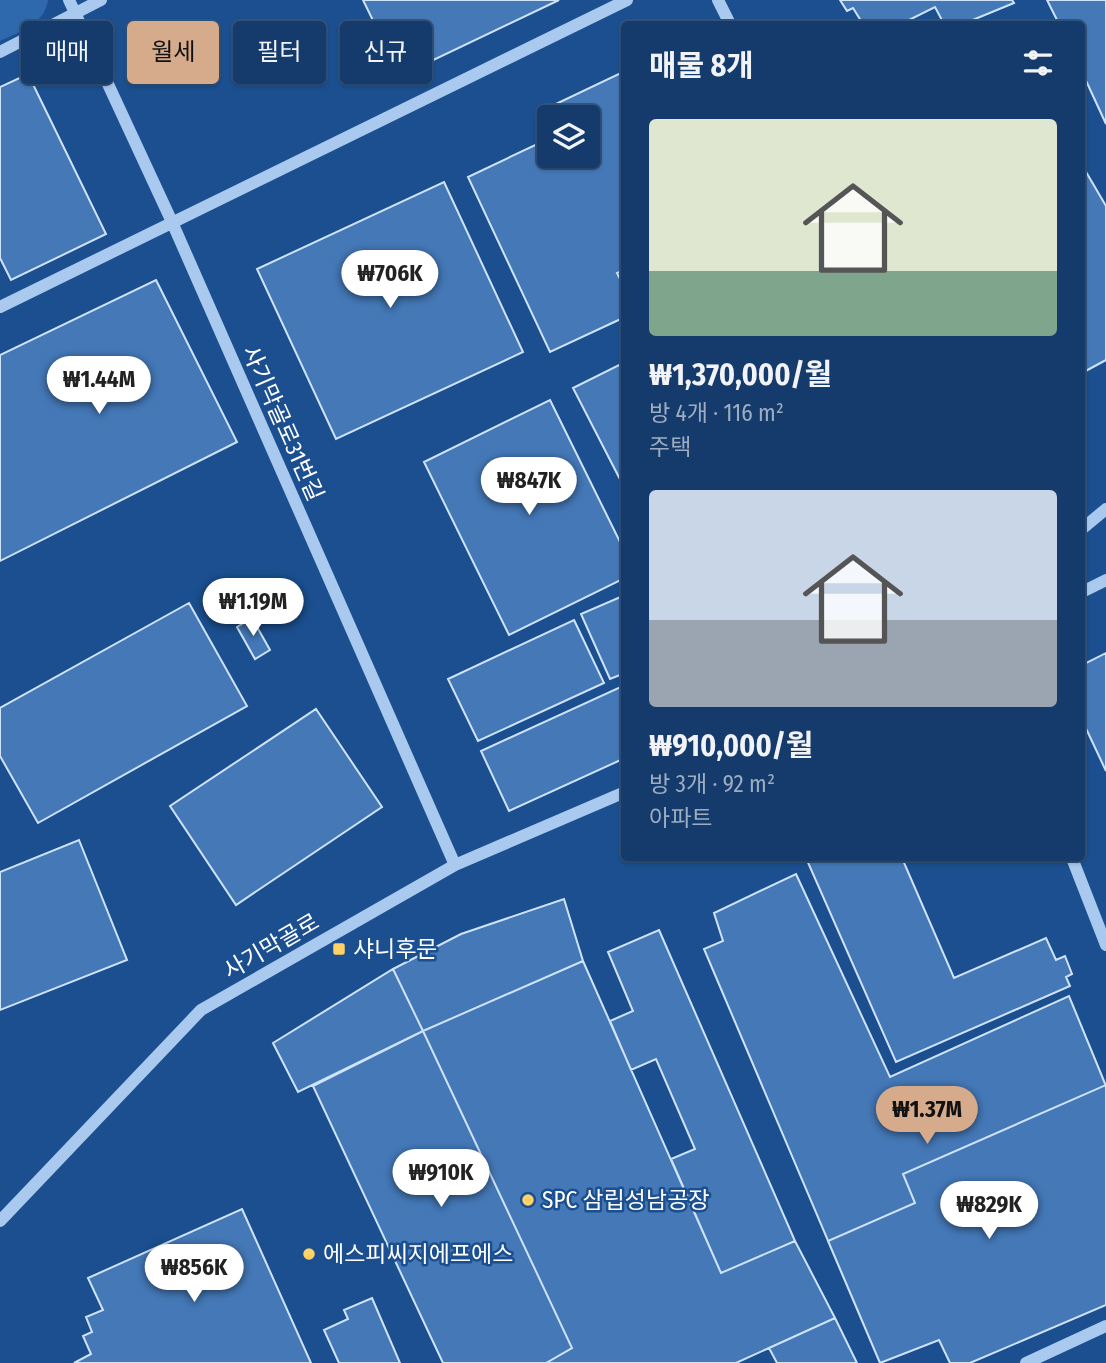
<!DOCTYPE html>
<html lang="ko">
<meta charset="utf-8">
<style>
:root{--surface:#143b6b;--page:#214673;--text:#f1f3f6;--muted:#9dadc1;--line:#33557e;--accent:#d6ab8b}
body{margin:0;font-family:"Fira Sans Condensed","Noto Sans KR",sans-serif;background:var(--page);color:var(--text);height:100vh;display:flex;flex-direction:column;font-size:26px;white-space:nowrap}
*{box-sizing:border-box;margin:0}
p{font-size:23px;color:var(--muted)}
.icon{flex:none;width:38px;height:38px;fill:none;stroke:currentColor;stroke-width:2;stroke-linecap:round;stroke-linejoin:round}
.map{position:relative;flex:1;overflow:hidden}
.side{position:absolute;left:621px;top:21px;width:464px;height:840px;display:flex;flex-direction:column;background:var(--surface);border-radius:7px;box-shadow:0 2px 5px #0004,0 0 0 2px var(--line)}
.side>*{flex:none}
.guide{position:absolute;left:21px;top:21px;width:495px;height:63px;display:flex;gap:14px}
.tools{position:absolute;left:537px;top:105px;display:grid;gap:14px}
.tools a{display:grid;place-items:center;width:63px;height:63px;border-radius:7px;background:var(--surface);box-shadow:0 2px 5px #0004,0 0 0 2px var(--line);font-size:35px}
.price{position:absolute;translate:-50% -60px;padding:0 16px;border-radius:24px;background:#fff;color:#222;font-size:23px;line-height:46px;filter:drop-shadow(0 2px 4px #0008)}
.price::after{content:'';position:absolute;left:50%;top:42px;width:21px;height:16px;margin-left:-10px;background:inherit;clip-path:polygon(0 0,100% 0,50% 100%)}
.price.current{background:var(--accent);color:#111}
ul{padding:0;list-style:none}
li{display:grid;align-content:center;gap:14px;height:371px;padding:0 28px}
li span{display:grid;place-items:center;height:217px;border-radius:7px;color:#555}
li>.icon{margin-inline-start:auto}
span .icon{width:126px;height:126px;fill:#fffc;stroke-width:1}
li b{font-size:30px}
h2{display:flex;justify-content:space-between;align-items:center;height:84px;padding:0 28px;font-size:30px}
.pill{padding:0 24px;border-radius:7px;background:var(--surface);box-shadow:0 2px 5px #0004,0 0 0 2px var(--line);font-size:24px;line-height:63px}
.pill.current{background:var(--accent);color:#111}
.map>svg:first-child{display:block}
.green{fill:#2e69ad}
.building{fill:#4478b7;stroke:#cfe3fa;stroke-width:2}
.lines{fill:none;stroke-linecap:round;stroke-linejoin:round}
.minor{stroke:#a9c9ee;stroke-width:12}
.poi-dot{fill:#ffd166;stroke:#1b4f8f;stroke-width:2.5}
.labels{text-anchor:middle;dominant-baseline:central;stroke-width:5;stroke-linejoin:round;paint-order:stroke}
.street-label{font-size:23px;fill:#fff;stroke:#1b4f8f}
.poi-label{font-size:23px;fill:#fff;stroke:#1b4f8f;text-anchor:start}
</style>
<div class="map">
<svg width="1106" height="1363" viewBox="0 0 1106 1363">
<rect width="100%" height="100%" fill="#1b4f8f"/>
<!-- green -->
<path class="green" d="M0 0H48C45 24 19 32 0 41Z"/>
<!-- building -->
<path class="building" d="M363 0H559L400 76Z
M840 0H1012L1014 3 963 24H944L935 7 901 24H863L853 8 847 11Z
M1047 0H1106V124L1082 72V24H1059Z
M625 71V270L617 273 625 289V317L550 352 468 177 550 138V156H588V117H550V133L539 112Z
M28 74 106 234 11 280 0 258V87Z
M1082 165 1106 206V360L1082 373Z
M444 182 523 352 336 439 257 269Z
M156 280 237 442 0 561V355Z
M625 362V489L573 388Z
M550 400 625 552V578L509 635 424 462Z
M625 595V673L610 679 581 614Z
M189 603 247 706 38 823 0 756V708Z
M252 618 270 650 255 659 237 627Z
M574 620 604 683 478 741 448 679Z
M1106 653V771L1082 720V665Z
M625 685V758L509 811 481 751Z
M316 709 382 807 236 905 170 806Z
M79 840 127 960 0 1010V872Z
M806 858H902L954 978 1046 938 1056 960 1065 956 1072 974 1066 977 1070 986 896 1062Z
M796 874 890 1077 1069 996 1106 1086V1305L970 1363H950L939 1340 880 1363 704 949 723 941 714 913Z
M564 899 583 961 423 1031 393 969 461 934Z
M659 930 795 1241 721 1273 671 1159 695 1149 656 1059 631 1070 610 1021 633 1011 608 952Z
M583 961 721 1273 795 1241 835 1318 736 1363H443L313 1086 423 1031Z
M393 969 423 1031 298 1092 273 1043Z
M423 1031 572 1348 546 1363H443L313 1086Z
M1106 1085V1305L970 1363H950L939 1340 880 1363 828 1241 915 1203 903 1174Z
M242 1209 311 1363H74L91 1354 83 1336 92 1332 86 1317 103 1310 88 1278Z
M372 1298 400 1363H339L324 1330 348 1319 344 1310Z
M835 1318 857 1363H777L769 1348Z"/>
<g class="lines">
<!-- minor -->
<path class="minor" d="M69 0 172 222 455 865
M718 0 730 24
M0 52 101 0
M0 307 627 0
M1082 529 1106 509
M1082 592 1106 580
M1072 858 1106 945
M0 1221 201 1010 455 865 625 792
M1026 1363 1106 1326"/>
</g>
<!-- markers -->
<g class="poi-dot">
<rect x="332" y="942" width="14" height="14" rx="3.5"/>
<circle cx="528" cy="1200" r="7"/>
<circle cx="309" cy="1254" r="7"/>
</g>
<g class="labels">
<!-- street labels -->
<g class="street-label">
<text transform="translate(283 423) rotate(66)">사기막골로31번길</text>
<text transform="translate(271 946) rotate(-30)">사기막골로</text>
</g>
<!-- poi labels -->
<g class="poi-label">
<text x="353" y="949">샤니후문</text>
<text x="542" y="1200">SPC 삼립성남공장</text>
<text x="323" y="1254">에스피씨지에프에스</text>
</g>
</g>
</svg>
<div class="tools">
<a><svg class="icon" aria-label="layers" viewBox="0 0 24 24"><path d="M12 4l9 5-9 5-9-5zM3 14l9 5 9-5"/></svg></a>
</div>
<b class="price" style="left:390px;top:310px">₩706K</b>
<b class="price" style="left:99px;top:416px">₩1.44M</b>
<b class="price" style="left:529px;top:517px">₩847K</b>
<b class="price" style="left:253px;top:638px">₩1.19M</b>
<b class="price current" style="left:927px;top:1146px">₩1.37M</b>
<b class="price" style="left:441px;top:1209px">₩910K</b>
<b class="price" style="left:989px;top:1241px">₩829K</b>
<b class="price" style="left:194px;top:1304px">₩856K</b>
<div class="guide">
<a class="pill">매매</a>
<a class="pill current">월세</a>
<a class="pill">필터</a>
<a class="pill">신규</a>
</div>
<section class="side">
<h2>매물 8개<svg class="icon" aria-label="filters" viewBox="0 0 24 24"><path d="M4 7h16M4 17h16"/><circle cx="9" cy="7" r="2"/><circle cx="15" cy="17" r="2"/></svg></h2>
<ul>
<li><span style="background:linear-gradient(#dfe7d0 70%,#7fa58c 0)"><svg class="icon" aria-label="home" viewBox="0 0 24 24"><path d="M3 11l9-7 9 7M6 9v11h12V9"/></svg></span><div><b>₩1,370,000/월</b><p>방 4개 · 116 m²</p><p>주택</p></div></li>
<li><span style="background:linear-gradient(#c9d6e8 60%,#9aa5b1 0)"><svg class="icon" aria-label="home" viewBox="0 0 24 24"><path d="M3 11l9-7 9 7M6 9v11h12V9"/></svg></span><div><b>₩910,000/월</b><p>방 3개 · 92 m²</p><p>아파트</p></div></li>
</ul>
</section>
</div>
